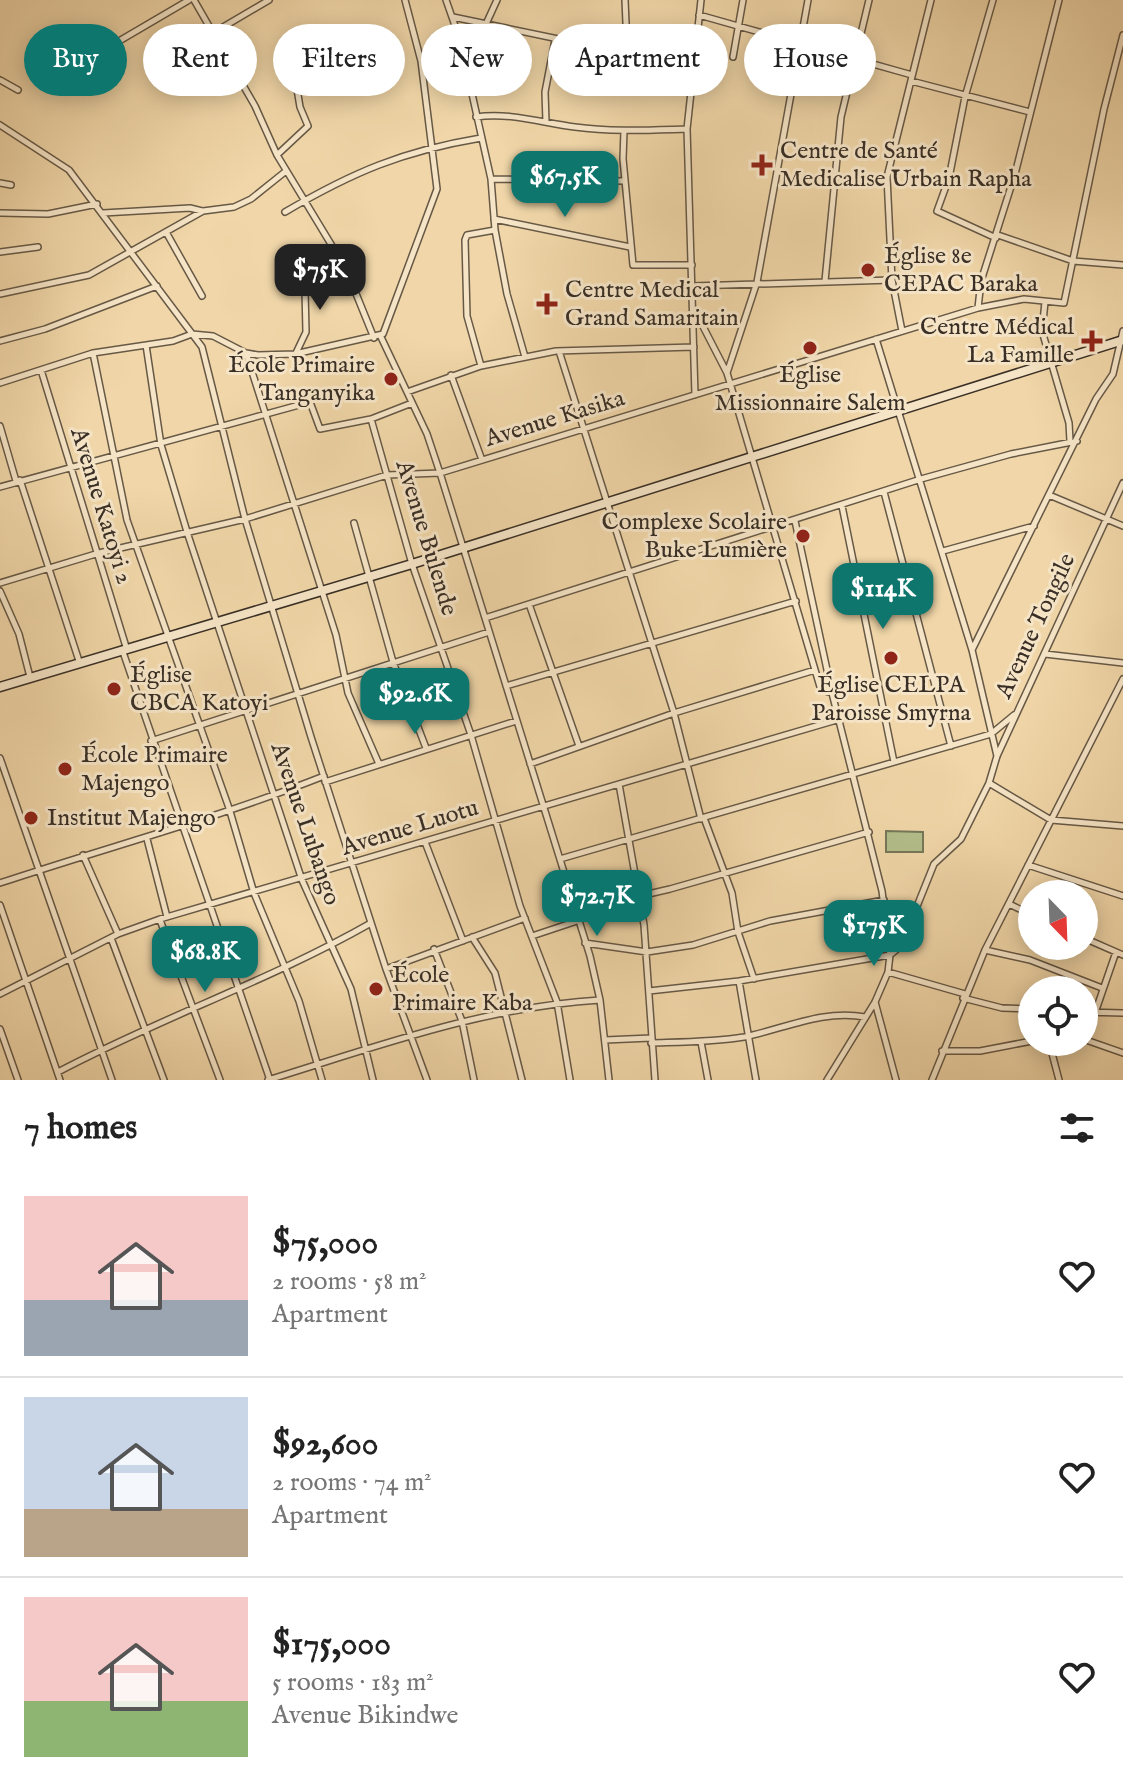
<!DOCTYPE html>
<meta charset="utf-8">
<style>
:root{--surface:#fff;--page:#f6f6f6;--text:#222;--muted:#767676;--line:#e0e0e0;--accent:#0f766e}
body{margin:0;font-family:"IM FELL English",serif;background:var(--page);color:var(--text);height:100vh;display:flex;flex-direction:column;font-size:30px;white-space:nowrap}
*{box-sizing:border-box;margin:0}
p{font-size:26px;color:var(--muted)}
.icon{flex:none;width:44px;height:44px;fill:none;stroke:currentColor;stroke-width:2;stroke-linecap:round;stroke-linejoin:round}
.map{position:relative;height:1080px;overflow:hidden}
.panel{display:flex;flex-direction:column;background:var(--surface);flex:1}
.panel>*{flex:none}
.hud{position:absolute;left:24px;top:24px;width:1076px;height:72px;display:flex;gap:16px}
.needle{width:52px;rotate:157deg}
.buttons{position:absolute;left:1018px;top:880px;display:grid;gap:16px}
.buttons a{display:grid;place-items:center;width:80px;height:80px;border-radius:50%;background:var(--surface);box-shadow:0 4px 20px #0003;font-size:40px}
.price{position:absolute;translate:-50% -68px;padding:0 18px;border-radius:16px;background:var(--accent);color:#fff;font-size:26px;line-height:52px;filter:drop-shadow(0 2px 4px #0008)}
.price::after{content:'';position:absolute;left:50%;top:48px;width:24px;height:18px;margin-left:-12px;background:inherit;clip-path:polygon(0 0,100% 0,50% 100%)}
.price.selected{background:#222;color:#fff}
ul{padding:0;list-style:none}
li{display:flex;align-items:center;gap:24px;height:200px;padding:0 24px}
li+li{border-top:2px solid var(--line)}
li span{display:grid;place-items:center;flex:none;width:224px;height:160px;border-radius:0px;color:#555}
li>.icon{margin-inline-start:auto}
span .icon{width:96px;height:96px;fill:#fffc;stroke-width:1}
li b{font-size:34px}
h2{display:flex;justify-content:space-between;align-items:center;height:96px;padding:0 24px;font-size:34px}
.tag{padding:0 28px;border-radius:36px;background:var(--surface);box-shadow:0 4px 20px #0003;font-size:28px;line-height:72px}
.tag.selected{background:var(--accent);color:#fff}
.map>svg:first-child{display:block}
.green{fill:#b3bf8c;stroke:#767759;stroke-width:2}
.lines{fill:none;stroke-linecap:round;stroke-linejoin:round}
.street-casing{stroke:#675946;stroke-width:8}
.secondary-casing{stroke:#392f26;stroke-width:11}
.street{stroke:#f5e4c6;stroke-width:5}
.secondary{stroke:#f5e4c6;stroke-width:8}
.poi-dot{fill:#8f2418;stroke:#f5e4c6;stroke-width:3}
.labels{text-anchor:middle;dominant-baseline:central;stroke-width:6;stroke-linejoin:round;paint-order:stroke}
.poi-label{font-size:24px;fill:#392f26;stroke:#f5e4c6;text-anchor:start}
.street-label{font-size:24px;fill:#392f26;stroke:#f5e4c6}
</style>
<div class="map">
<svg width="1123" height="1080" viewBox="0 0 1123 1080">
<rect width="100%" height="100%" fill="#f0d6a8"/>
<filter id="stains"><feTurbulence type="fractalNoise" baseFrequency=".0025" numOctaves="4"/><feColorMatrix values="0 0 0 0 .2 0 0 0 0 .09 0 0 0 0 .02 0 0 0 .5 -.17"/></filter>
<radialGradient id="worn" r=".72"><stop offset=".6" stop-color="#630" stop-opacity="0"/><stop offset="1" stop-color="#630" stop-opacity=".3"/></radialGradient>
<!-- green -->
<path class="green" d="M886 831 923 832V852H886Z"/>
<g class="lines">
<defs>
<path id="street" d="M194 0 255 106 277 155 346 269 374 338
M446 0 460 40 491 179 495 230 507 294 525 357
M625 0 627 46
M993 0 965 97 949 178 937 211 996 238
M699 15 912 75
M453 17 587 45 696 46
M486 24 497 0
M213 33 269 0
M114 44 189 0
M733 57 743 0
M0 80 18 90
M911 81 1030 112
M476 117C510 112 542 123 575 127 612 132 650 130 687 129
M546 122 545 92 555 40
M0 125 69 170 202 347 245 519 311 737 386 969 427 1080
M624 131 623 159 633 265H692
M277 155 308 126 300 107 289 40
M491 179 625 181
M0 183 11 185
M285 212C353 172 403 151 481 138
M0 213 48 214 97 204
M103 213 190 208 202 211
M494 219 630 247
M166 232 202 296
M998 235 1073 261 1123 265
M0 252 38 247
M825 281 841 117 869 0
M693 286 892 280
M0 294 89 275 203 211 234 207 251 199 286 171
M1045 302 1042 331 1069 423 1070 441
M978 308 981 281 1015 174 1059 0
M694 309 727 373 821 690 832 693
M902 331 892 280 887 177 931 0
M380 335 427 434 440 473 590 956 600 1000 609 1080
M876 339 972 650 997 756
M0 341 45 329 157 286
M146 345 161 445 188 535 302 880 351 989 373 1080
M559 351 674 713 701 819
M93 353 127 520 229 808 254 893 299 1001 322 1080
M246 353 336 635 348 693 379 764
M296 353 306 332 305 290 312 283 345 267
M481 366 467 316 465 240 467 235 495 230
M41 370 127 650
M727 373 757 282 808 0
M451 375 482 460
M0 383 93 353 173 341 192 334 213 336 246 353 258 355 295 354 383 334 437 189 421 61 405 0
M407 392 481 366 556 351 694 347
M695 395 687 129 701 0
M371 419 412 564 471 735 520 906 557 1002 570 1080
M0 426 16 481
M20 480 80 664
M0 487 310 402 320 429 371 419 412 403
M884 492 951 746
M1049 495 1123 526
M842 506 894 762
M354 523 393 662 426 748
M943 551 1034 526
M0 583 99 553 245 519 387 475 440 473 978 308 1024 299 1064 303 1104 109 1123 35
M0 591 19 634 30 677
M529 604 579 746
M485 618 921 479 1011 454 1077 441
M972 650 1096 399 1113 374 1123 331
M123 652 270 1080
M1045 654 1123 663
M506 686 796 601
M151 741 489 632
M0 758 112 1080
M530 764 674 713 815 670
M325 782 516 721
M989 783 1051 820 1123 826
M619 784 644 925 655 1080
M704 818 732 893 738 932 754 979
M147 839 167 917
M425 842 463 941
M83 855 118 934
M560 859 991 734 1014 715
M1028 865 1123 896
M0 883C108 847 218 818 324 776
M1009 904 1032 915
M0 905 60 1080
M575 911 670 889 869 832
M160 920 220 1080
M532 936 577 921
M472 937 495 973 522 1080
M111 938 164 1080
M1084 938 1123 955
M585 943 647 952 693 945 770 921 884 900
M434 949 462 1021 474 1080
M985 950 1030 960 1102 988
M386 969 525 918
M888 972 965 994
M739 981 756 1080
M649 991 739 981 890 955 882 891 832 693 795 521
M0 994 118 934 160 919 840 719
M963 998 1002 1008 1032 1009
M875 1002 896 1080
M1084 1012 1123 1013
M0 1029 18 1080
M1086 1039 1116 952
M605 1040 651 1038
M1086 1040 1123 1053
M701 1042 708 1080
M1049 1042 1059 1080
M651 1043C682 1042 713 1042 744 1037 784 1029 823 1009 865 1017
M942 1051H980L1032 1041
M58 1072C160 1018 271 980 371 923
M268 1080C378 1046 484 1007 600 1000
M827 1080 875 1002 888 972 890 955 901 946 934 864 961 839 989 783 997 756 1123 483
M932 1080 985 950 1123 679"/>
<path id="secondary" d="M0 687 412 564 1123 340"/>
</defs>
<!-- street casing -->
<use href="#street" class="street-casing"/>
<!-- secondary casing -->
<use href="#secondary" class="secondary-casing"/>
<!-- street -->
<use href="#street" class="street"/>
<!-- secondary -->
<use href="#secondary" class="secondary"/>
</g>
<!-- markers -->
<g class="poi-dot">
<path d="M758 153h8v8h8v8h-8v8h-8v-8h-8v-8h8z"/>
<circle cx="868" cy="270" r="8"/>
<path d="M543 292h8v8h8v8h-8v8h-8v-8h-8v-8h8z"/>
<path d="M1088 329h8v8h8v8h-8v8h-8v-8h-8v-8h8z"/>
<circle cx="810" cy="348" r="8"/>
<circle cx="391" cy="379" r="8"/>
<circle cx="803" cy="536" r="8"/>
<circle cx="891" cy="658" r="8"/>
<circle cx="114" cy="689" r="8"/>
<circle cx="65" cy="769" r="8"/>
<circle cx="31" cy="818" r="8"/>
<circle cx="376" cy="989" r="8"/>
</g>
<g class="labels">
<!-- poi labels -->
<g class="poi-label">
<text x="780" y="151">Centre de Santé<tspan x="780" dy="28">Medicalise Urbain Rapha</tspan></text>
<text x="884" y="256">Église 8e<tspan x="884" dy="28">CEPAC Baraka</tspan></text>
<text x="565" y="290">Centre Medical<tspan x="565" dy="28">Grand Samaritain</tspan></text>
<text x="1074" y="327" text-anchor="end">Centre Médical<tspan x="1074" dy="28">La Famille</tspan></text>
<text x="375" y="365" text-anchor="end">École Primaire<tspan x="375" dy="28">Tanganyika</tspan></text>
<text x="810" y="375" text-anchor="middle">Église<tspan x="810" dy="28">Missionnaire Salem</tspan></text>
<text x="787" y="522" text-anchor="end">Complexe Scolaire<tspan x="787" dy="28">Buke Lumière</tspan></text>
<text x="130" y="675">Église<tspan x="130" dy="28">CBCA Katoyi</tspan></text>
<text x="891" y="685" text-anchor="middle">Église CELPA<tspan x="891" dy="28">Paroisse Smyrna</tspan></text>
<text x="81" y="755">École Primaire<tspan x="81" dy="28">Majengo</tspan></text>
<text x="47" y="818">Institut Majengo</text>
<text x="392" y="975">École<tspan x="392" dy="28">Primaire Kaba</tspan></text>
</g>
<!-- street labels -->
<g class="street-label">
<text transform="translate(555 419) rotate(-17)">Avenue Kasika</text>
<text transform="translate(101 506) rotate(73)">Avenue Katoyi 2</text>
<text transform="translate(426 538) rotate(73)">Avenue Bulende</text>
<text transform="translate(1036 626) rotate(-65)">Avenue Tongile</text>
<text transform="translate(305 824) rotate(71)">Avenue Lubango</text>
<text transform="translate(410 828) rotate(-17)">Avenue Luotu</text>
</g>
</g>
<rect width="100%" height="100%" filter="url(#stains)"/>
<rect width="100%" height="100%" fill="url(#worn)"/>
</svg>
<div class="buttons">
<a><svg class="needle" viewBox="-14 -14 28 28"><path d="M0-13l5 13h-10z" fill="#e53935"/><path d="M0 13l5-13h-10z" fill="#767676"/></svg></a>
<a><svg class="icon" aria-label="locate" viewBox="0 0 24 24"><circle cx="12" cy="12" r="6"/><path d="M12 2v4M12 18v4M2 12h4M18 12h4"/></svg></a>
</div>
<b class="price" style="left:565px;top:219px">$67.5K</b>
<b class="price selected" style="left:320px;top:312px">$75K</b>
<b class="price" style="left:883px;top:631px">$114K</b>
<b class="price" style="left:415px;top:736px">$92.6K</b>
<b class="price" style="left:597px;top:938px">$72.7K</b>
<b class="price" style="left:874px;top:968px">$175K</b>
<b class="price" style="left:205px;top:994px">$68.8K</b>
<div class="hud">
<a class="tag selected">Buy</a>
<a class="tag">Rent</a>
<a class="tag">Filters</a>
<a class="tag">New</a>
<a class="tag">Apartment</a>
<a class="tag">House</a>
</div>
</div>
<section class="panel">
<h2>7 homes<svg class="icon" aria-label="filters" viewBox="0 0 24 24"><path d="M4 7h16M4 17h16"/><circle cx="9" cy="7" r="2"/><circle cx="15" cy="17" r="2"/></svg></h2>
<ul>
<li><span style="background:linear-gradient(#f6c9c9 65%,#9aa5b1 0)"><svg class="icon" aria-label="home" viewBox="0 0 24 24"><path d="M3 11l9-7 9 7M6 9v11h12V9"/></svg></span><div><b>$75,000</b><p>2 rooms · 58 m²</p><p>Apartment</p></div><svg class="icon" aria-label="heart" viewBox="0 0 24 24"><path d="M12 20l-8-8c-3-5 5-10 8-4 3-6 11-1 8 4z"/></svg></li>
<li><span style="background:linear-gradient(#c9d6e8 70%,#b9a48a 0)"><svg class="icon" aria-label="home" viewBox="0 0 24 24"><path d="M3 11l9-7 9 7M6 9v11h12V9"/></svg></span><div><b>$92,600</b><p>2 rooms · 74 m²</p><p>Apartment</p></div><svg class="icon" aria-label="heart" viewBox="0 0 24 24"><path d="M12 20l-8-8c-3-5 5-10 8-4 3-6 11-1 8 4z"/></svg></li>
<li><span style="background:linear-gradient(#f6c9c9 65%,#8fb573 0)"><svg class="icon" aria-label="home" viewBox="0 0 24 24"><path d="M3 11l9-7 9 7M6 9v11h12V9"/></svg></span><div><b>$175,000</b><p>5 rooms · 183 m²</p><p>Avenue Bikindwe</p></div><svg class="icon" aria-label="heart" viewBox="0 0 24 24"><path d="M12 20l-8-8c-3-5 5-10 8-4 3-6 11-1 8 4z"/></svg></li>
</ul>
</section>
